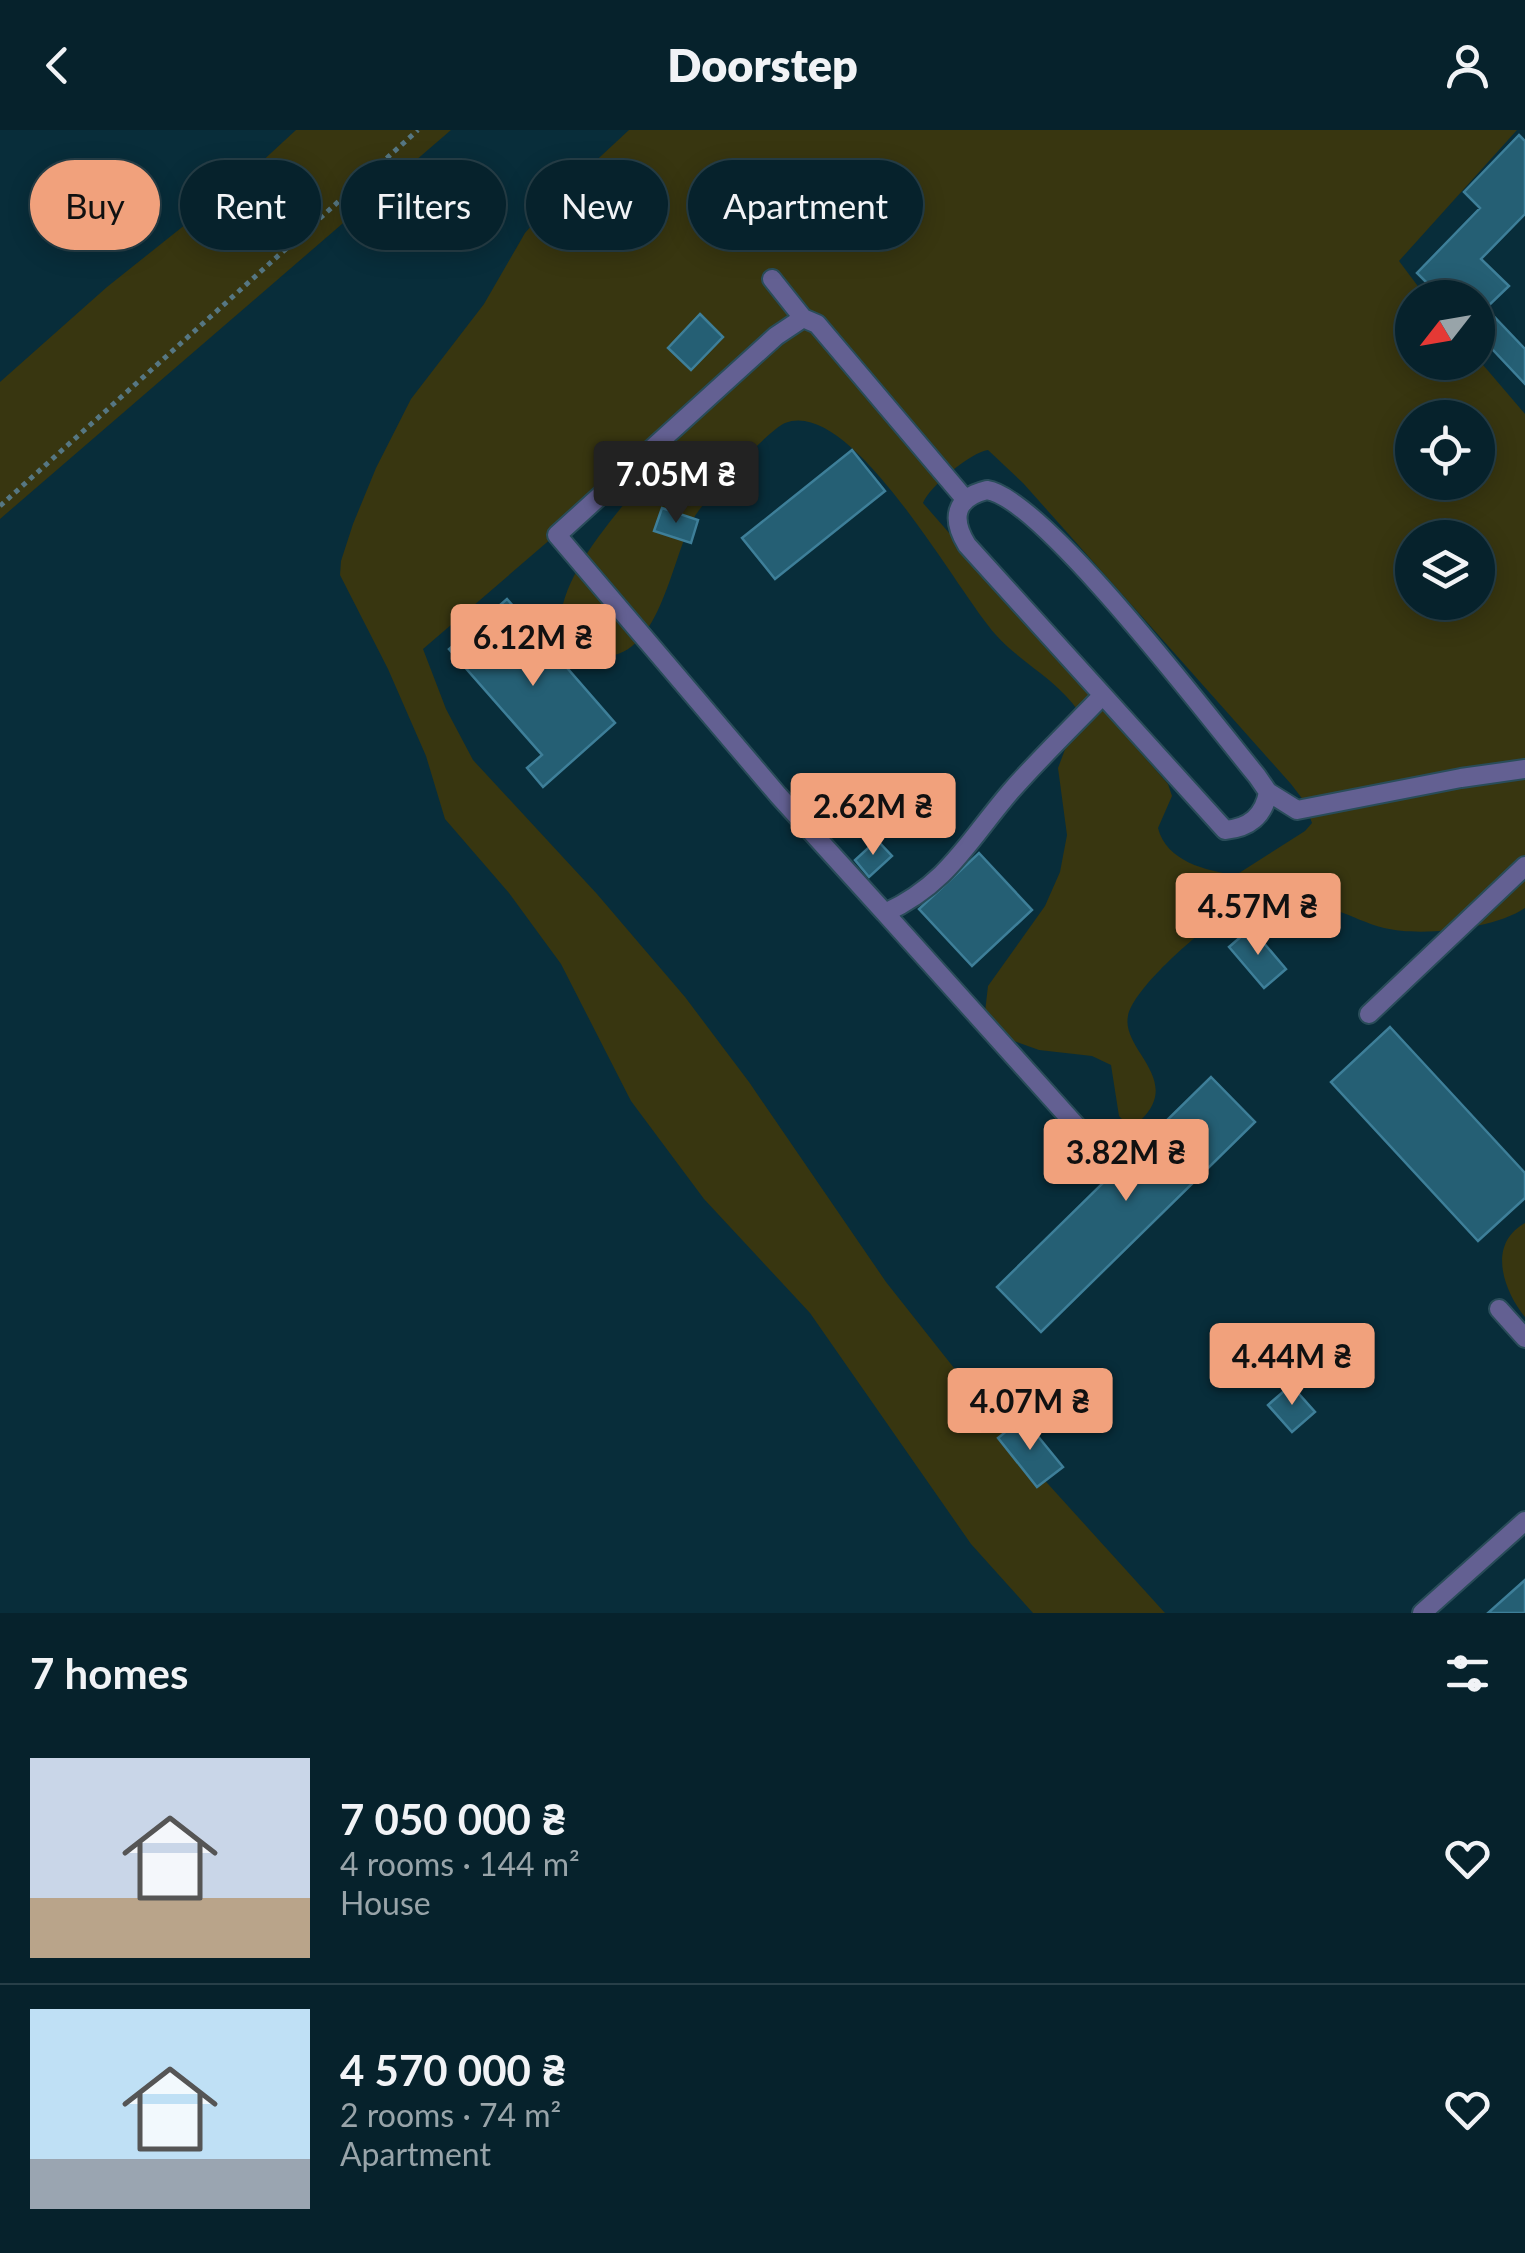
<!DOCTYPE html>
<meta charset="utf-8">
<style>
:root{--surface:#06222c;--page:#142f38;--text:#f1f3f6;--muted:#98a4a9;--line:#273f48;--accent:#f1a17c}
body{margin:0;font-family:Lato,sans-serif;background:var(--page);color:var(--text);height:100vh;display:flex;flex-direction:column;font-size:38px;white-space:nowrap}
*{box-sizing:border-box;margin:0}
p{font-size:32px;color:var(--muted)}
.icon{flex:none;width:55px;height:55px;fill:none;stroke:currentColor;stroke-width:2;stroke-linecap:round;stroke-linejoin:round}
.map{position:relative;height:1483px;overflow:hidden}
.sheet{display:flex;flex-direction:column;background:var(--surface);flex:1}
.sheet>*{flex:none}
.top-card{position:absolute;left:30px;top:30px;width:1000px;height:90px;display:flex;gap:20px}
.needle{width:65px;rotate:239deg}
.tools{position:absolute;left:1395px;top:150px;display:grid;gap:20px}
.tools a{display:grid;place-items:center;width:100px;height:100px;border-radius:50%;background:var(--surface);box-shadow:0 5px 25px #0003,0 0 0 2px var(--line);font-size:50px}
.price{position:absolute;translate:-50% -85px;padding:0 22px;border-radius:10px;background:var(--accent);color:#111;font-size:32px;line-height:65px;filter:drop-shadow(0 2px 5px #0008)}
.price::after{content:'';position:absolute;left:50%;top:60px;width:30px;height:22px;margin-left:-15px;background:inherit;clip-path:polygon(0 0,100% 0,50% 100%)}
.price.on{background:#222;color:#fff}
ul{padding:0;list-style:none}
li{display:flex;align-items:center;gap:30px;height:250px;padding:0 30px}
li+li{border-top:2px solid var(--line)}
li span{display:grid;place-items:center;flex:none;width:280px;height:200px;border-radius:0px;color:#555}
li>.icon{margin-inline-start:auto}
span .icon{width:120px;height:120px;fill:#fffc;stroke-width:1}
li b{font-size:42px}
h2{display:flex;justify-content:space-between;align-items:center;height:120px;padding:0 30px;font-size:42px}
.pill{padding:0 35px;border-radius:45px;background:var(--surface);box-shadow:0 5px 25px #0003,0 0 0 2px var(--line);font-size:35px;line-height:90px}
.pill.on{background:var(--accent);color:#111}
header{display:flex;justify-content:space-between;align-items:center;height:130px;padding:0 30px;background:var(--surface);font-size:45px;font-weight:800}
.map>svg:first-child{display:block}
.green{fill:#383610;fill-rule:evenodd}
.building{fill:#255f74;stroke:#3e7f99;stroke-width:2.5}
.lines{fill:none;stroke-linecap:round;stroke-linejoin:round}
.service-casing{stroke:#294c59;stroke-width:22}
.path{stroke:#567783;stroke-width:5;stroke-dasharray:5 5;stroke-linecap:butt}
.service{stroke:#636092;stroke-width:18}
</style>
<header><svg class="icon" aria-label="back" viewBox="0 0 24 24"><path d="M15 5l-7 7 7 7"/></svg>Doorstep<svg class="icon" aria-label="person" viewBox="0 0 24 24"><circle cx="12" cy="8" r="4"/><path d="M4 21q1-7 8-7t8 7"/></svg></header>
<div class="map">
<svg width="1525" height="1483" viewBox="0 0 1525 1483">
<rect width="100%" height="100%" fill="#082d3a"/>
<!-- green -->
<path class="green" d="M296 0H451L0 389V252L107 157 245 47Z
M629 0H1517L1399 131 1426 167 1412 168V232H1478V229L1525 284V778C1494 799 1421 807 1384 798 1367 794 1351 785 1334 780 1293 769 1237 773 1203 801 1183 817 1133 861 1128 886 1121 920 1183 949 1141 990L1126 993 1119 986 1111 935 1092 926 1039 920 1000 906 985 882 988 856 1045 776 1060 742 1067 705 1058 638 1079 582C1058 550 1021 533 996 505 957 462 852 266 785 293 767 301 707 367 695 386 671 425 661 533 598 526 583 525 568 517 560 504 555 431 649 358 681 297L423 519 446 579 473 630 597 764 685 867 749 952 886 1152 1029 1333 1165 1483H1033L971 1414 810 1183 704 1069 631 971 561 834 509 763 445 689 426 626 388 539 340 445 341 431 353 394 376 338 411 269 484 174 525 103 558 66ZM1412 288H1478V352H1412ZM988 320 1023 353 1291 654 1304 671 1312 693 1305 701 1236 745C1206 741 1166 731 1158 698L1172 666 1168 654 923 373C929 357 971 322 988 320ZM1412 408H1478V472H1412Z
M1525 1093V1187C1503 1160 1487 1114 1525 1093Z"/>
<!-- building -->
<path class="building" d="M1519 5 1525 11V84L1481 129 1509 156 1486 178 1525 219V254L1478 204V168H1442L1417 143 1480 78 1464 62Z
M700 184 723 207 691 240 668 218Z
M852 320 885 361 775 449 742 408Z
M662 378 698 390 691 413 654 401Z
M507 469 615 593 543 657 527 638 542 625 449 519Z
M877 710 892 726 869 747 855 730Z
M979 723 1032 780 972 836 919 779Z
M1251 798 1286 839 1264 858 1229 817Z
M1390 897 1525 1043V1068L1478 1111 1331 952Z
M1211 947 1255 992 1041 1202 997 1157Z
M1291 1255 1315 1282 1292 1302 1268 1275Z
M1023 1288 1063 1337 1037 1357 998 1308Z
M1525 1450V1483H1488Z"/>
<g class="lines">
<defs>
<path id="service" d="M772 149 803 188
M987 360C1043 368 1213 593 1257 646L1268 662C1264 686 1249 698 1225 700L967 415C951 389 954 368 987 360Z
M965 369 817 194 803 188 776 206 557 405 778 665 885 783C948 754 968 711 1011 661 1040 628 1072 597 1102 566
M1268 662 1297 680 1461 648 1525 639
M885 783 1107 1030
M1369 884 1525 736
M1499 1179 1525 1208
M1422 1483 1525 1391"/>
</defs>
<!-- service casing -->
<use href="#service" class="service-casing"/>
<!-- path -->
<path class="path" d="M0 376 418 0"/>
<!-- service -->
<use href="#service" class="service"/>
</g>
</svg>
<div class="tools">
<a><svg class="needle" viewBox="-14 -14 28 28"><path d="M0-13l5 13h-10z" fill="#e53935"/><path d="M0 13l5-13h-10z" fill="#98a4a9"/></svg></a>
<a><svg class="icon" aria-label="locate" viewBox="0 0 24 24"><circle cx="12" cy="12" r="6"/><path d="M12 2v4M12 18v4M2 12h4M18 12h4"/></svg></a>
<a><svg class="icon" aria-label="layers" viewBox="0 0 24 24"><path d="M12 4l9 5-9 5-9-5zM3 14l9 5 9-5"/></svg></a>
</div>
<b class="price on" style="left:676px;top:396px">7.05M ₴</b>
<b class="price" style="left:533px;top:559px">6.12M ₴</b>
<b class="price" style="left:873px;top:728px">2.62M ₴</b>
<b class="price" style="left:1258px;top:828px">4.57M ₴</b>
<b class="price" style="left:1126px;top:1074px">3.82M ₴</b>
<b class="price" style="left:1292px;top:1278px">4.44M ₴</b>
<b class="price" style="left:1030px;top:1323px">4.07M ₴</b>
<div class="top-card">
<a class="pill on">Buy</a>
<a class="pill">Rent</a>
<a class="pill">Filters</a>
<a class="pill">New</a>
<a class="pill">Apartment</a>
</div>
</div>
<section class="sheet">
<h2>7 homes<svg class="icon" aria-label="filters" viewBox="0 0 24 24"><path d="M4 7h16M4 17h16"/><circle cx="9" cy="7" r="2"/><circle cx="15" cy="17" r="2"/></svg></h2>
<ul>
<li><span style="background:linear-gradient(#c9d6e8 70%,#b9a48a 0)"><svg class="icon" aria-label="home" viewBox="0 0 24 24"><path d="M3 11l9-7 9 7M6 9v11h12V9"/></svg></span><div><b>7 050 000 ₴</b><p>4 rooms · 144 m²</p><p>House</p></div><svg class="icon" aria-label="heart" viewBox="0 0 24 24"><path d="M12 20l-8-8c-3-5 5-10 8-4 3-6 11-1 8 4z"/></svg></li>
<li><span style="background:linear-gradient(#bfe0f5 75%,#9aa5b1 0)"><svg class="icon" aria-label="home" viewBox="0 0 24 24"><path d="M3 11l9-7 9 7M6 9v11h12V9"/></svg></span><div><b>4 570 000 ₴</b><p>2 rooms · 74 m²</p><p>Apartment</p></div><svg class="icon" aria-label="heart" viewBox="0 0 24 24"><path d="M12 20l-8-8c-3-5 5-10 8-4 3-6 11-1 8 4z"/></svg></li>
</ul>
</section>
